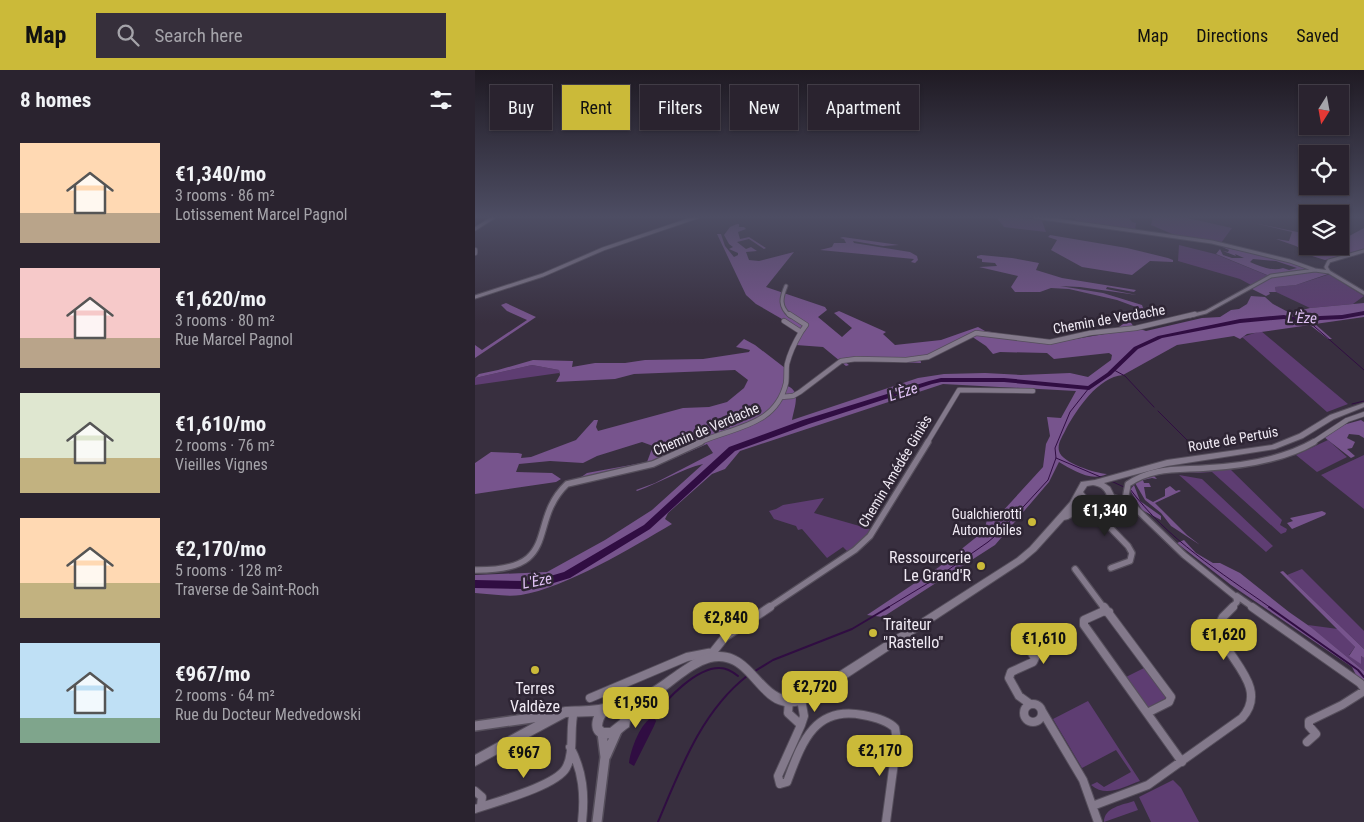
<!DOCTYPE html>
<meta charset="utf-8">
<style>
:root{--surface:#2a232f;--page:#362f3b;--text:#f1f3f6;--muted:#a5a4aa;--line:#46404b;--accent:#cbba39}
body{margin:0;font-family:"Roboto Condensed",sans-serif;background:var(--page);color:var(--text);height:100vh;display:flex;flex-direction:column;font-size:19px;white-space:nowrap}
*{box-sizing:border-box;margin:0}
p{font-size:16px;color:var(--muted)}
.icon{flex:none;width:28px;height:28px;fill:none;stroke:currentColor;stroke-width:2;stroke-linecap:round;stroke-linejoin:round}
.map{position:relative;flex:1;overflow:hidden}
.sheet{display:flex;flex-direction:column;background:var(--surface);width:475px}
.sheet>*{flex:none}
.guide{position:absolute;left:15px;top:15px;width:475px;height:45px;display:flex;gap:10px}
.needle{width:32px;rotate:191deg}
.buttons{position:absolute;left:824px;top:15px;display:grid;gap:10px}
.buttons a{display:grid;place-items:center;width:50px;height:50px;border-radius:0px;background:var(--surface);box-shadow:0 1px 4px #0004,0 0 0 1px var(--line);font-size:25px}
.price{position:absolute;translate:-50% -42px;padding:0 11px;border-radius:10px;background:var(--accent);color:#111;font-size:16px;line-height:32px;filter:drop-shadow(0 1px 2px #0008)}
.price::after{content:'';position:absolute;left:50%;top:30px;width:15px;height:11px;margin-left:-8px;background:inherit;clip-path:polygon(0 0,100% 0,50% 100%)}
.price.selected{background:#222;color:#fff}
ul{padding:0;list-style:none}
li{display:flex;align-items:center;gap:15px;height:125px;padding:0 20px}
li span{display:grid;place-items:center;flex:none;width:140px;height:100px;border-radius:0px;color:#555}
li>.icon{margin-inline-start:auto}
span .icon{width:60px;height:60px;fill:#fffc;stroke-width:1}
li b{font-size:21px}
h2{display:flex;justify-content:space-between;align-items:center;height:60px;padding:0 20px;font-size:21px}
.chip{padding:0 18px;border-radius:0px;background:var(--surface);box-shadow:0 1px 4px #0004,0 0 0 1px var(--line);font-size:18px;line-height:45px}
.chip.selected{background:var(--accent);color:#111}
header{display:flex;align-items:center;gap:30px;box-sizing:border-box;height:70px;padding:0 25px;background:var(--accent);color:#111}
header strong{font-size:24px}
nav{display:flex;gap:28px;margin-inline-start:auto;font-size:18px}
.search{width:350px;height:45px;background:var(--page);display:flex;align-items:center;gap:12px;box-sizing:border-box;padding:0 18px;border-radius:0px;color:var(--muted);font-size:19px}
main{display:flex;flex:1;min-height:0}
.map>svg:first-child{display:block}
.green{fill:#5e3d72}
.forest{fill:#77548d;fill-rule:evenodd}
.water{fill:#300d42}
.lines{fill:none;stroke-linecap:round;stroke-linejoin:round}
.stream-far1{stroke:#300d42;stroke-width:1}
.stream{stroke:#300d42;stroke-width:2}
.river{fill:#300d42;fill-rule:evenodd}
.minor-far3-casing{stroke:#554e5b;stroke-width:5}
.minor-far2-casing{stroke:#554e5b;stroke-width:6}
.minor-far1-casing{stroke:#554e5b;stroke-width:8}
.minor-casing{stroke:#554e5b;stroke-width:10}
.tertiary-far1-casing{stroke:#554e5b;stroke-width:6}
.tertiary-casing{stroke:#554e5b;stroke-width:12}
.secondary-casing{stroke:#554e5b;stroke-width:2}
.minor-far3{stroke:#83798b;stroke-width:3}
.minor-far2{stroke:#83798b;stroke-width:4.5}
.minor-far1{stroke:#83798b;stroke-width:5.5}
.minor{stroke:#83798b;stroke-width:8}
.tertiary-far1{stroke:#83798b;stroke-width:4.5}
.tertiary{stroke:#83798b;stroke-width:9}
.secondary{fill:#83798b;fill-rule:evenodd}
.poi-dot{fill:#cbba39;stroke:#2e2534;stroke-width:2}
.labels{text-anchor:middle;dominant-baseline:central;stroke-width:5;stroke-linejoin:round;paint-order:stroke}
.street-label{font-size:14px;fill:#f0eaf4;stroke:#2e2534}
.poi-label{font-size:14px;fill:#f0eaf4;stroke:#2e2534;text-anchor:end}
.water-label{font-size:15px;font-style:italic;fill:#e0c2f5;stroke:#2e2534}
.near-poi-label{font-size:16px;fill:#f0eaf4;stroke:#2e2534;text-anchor:end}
</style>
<header>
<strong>Map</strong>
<div class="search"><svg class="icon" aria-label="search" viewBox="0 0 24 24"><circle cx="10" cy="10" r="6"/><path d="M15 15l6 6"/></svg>Search here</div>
<nav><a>Map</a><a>Directions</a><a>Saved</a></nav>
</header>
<main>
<section class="sheet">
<h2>8 homes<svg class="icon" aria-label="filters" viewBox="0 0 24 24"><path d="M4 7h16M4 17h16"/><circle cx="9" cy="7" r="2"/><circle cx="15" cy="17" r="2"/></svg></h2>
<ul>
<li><span style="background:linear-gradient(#ffd9b3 70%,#b9a48a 0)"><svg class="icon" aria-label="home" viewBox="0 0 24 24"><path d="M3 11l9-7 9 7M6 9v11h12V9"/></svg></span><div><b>€1,340/mo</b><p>3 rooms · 86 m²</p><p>Lotissement Marcel Pagnol</p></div></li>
<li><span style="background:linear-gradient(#f6c9c9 70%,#b9a48a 0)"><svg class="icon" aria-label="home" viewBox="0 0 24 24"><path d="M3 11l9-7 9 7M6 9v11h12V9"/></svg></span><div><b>€1,620/mo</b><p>3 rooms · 80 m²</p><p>Rue Marcel Pagnol</p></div></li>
<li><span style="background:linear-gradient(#dfe7d0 65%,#c2b280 0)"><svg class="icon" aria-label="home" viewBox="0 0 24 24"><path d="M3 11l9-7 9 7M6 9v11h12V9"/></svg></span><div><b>€1,610/mo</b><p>2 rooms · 76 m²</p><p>Vieilles Vignes</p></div></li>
<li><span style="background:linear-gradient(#ffd9b3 65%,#c2b280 0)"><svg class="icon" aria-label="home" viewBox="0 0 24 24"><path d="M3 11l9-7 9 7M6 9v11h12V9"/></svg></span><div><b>€2,170/mo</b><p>5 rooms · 128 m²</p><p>Traverse de Saint-Roch</p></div></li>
<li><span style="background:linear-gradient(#bfe0f5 75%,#7fa58c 0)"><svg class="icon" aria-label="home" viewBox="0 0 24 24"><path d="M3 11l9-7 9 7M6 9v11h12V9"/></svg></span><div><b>€967/mo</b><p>2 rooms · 64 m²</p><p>Rue du Docteur Medvedowski</p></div></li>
</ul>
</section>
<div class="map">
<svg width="889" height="752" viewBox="0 0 889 752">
<rect width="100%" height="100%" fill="#382f3f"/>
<!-- green -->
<path class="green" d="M521 147 564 149 567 151 571 162 529 157Z
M600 147H654L657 152 661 153 660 161 599 152Z
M678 147H708L757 158 746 173 702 166 676 155Z
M704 175 740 184 794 206 776 215 765 209 703 191Z
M852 205H855L889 226 878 234 835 238 801 222 800 217 821 215Z
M786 261 873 334 852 342 767 267Z
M57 295 84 300V303L0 315V308Z
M853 370 872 387 842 402 821 385Z
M889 385V439L846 405Z
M754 398 807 450 805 455 812 459 811 462 806 464 737 402 723 403 712 402Z
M704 405 727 409 798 476 791 482Z
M349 428 339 443 395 459 392 465 374 483 368 477 352 488 327 459 323 460 321 456 299 449 294 441 301 439 308 435Z
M827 499 889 561V579L812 505Z
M833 555 863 559 880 577 874 585 886 593V586L889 588V601Z
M671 597 691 628 674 637H671L649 608Z
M613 631 665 711C648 717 631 728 616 715L622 712 629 717 656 702 641 680 607 698 578 649Z
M698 710 706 718 724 752H676L664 727Z
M659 731 663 740 629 752C629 737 648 735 659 731Z"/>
<!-- forest -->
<path class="forest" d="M779 153 832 164 828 168 832 171V176H865V171L889 158V180L850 190 837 186 821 176 801 169 814 171 817 162Z
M262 154H264V157H269L271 159 263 162 265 169 274 167 291 178 289 179 274 169 262 172 271 179 276 177 282 181 271 182 274 190 284 191 319 182 291 217 350 237 352 240 343 247 367 267 377 258 359 243 364 241 411 262 408 264 420 275 466 270 503 257 510 261 536 265 553 271 577 273 647 261 644 257 651 252 650 250 669 240 642 230 594 219 576 218 565 222H540L536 217 543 206 504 197 522 196 520 193 507 192V189L502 188V186L506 185 537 188 564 193 561 200 587 208 661 220 659 222 632 217 631 219 662 225 605 217 585 216 628 223 667 235 670 243 654 250 659 257 671 261 727 248 745 247 756 240 764 239 772 234 776 226 790 227 798 234 815 243 835 238 889 233V247L840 254 857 269H853L835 255 772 264 765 269 759 266 702 275 648 305C623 307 602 339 591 359 588 366 582 373 584 381 587 393 620 403 632 404 615 412 598 400 584 392L574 412 520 475 408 547 392 545 464 497 509 461 515 439 526 443 568 397 571 374 575 366 572 347 586 348 601 321 468 314 265 381 250 399 237 404 193 443 190 449 197 454C158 477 90 518 46 525 32 527 15 524 0 523V505L72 502 130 470 177 440 228 394C206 399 185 413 162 421L161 420 180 413 238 383 232 374 179 397 93 416 112 403 172 392 178 376 167 372 122 386 108 393 75 391 44 394 41 402 77 403 86 409 81 412 0 424V393L16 382 43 383 47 384 46 388 56 387 101 370 119 350H123L121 357 123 361 208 338 234 337 252 332 269 318 273 310 260 300 159 304 140 309 81 312 85 305 84 300 57 295 0 308 4 304 23 300 58 290 98 291 97 297 120 293H150L170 290 228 289 274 282 275 280 261 277 269 269 280 275 310 298 309 315C328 319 319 337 317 350L443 308 469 304 510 303 546 305 595 303 613 307 636 290 637 285 634 283 579 289 572 283 525 282 518 284 511 276 493 264 462 283 445 288 446 293 376 290 370 292 374 295 371 296 348 277 321 275 326 260 281 234 271 225 242 164H246L250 176 259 187 263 185V183L254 179 258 177 254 174 249 165 255 157Z
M575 165 652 178 693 188 698 190V192L675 191 657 205 607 197 576 180 582 170 573 167Z
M368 167 424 175 408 176 378 171 379 173 435 182 442 186 443 190 440 193 436 192 439 189 345 180 357 177 359 173H371L369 169 365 168Z
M747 177 812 191 834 200 853 204 821 215 800 217 801 222H794L795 224 791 226 777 219 780 216 797 207 741 184 745 179 748 185 757 188H769L760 184 761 186 748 181 753 182 754 180ZM778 189 801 191 822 198 814 200 808 198C797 202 785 196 775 192Z
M31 233 61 247 0 288V275L7 280 52 250 32 241 26 235Z
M886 350 889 352V368L884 365 874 364 872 368 880 372 877 378 872 379 880 386 876 388 849 367 868 355Z
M678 405 682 409 677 408 668 410 669 413H674L676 417H669L671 428 678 432 690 426V419L695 416 701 421 704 420 706 421 680 433 712 465 725 475 696 456 686 443 670 430 660 413 665 409Z
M659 415 665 431 686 446V450L667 440 655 420Z
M847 441 851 443 850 445 817 459 812 453 818 451 815 448Z
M709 470 721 483 738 493H745L765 503 814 542 837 558 889 601V613L883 609 877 597 756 515 702 473Z
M808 501 889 579V588L886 586V594L874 586 880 577 805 502Z"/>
<!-- water -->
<path class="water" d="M179 647 181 651 179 656 159 696 154 693C155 681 166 650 179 647Z"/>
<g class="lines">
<!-- stream-far1 -->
<path class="stream-far1" d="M832 250 889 300
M639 300 650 306 679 337
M877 334 889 331
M683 341 716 374
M581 388 628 408
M636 411 651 418
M655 419C692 469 745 502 796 538
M412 538 460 509 513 472 526 461 573 410 581 388 580 378 595 342 614 318"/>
<!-- stream -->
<path class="stream" d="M794 537 883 600 889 607
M280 601 298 590 377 559 414 537
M179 647C191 629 222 597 245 598 252 598 258 602 263 606
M183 752C205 700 226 642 272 606"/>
<!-- river -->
<path class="river" d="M889 241V245L867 249 845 250 829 253 809 249 765 253 687 268 663 279 636 305 614 320 529 312H466L457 314 334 354 260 381 175 459 95 508 72 515 49 519 0 518V510L49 511 72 507 89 502 169 455 254 377 328 350 454 311 466 308H529L613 316 632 303 659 277 683 266 765 249 809 245 829 249 845 246 867 245Z"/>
<defs>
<path id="minor-far3" d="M560 147 737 172 815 191 840 200 854 202 889 223
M0 159 19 147
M854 202 851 197 854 191 889 181
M311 216C306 228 304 236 315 246
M0 227 68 205 128 179 222 147
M715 246 731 242 796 206 840 200"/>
<path id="minor-far2" d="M314 244 331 255 326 262
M306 327 318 326 325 322 366 291 381 289 431 290 453 287 501 263 575 272 615 263 661 258 720 244
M223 373C257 357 301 357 311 313 312 307 311 300 312 294 315 282 320 272 326 262L309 251
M452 373 484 320 558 321
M837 373 872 350 889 344"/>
<path id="minor-far1" d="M636 427 654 432 709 485 761 527 762 532 756 538
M650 430 653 414C677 397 703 400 731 398 766 396 808 390 839 372
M624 435 625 447 653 476 657 483 655 491 636 498
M600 499 629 538
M0 500C89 501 51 453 92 414L178 394 226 372
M762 526 779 538
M293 538 380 480 395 466 453 372"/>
<path id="minor" d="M629 537 696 627 694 632 672 643
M777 537 885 613 889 618
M634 542 629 541 609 550V555L707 692
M543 561 560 588 558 592 536 602 534 608 544 626 555 634
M238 582 250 567 295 537
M115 628 212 587 238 582
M326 629 329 646 326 655
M314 631 313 643 326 655 303 706 305 714 312 712C326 675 338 635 388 645 399 647 412 650 420 658L422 670 411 752
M549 643a9 9 0 1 1 18 0a9 9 0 1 1-18 0Z
M141 634 142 617
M567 641 608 710 623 752
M832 672 841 664 834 656V651L867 635 889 621
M95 677C108 701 110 725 107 752
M0 721 7 727 6 736
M620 735 673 715 767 648C796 616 747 586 743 557L748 547 758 537
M0 739C20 732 81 716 91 698 100 682 94 659 99 641"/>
<path id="tertiary-far1" d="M0 180V183"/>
<path id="tertiary" d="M0 656 78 645
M131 686 142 661
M122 752 130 687 127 663"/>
<path id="secondary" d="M889 333V337L859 349 828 368 800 379 692 396 629 413 635 417 640 427 634 435 623 437 617 436 593 449 589 450 561 481 548 492 358 617C347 624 334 634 320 636 284 641 276 591 244 591 222 591 199 616 181 627 173 632 165 635 156 638L157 640 154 657C149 660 143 667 137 668 120 671 114 660 119 646L91 647 0 696V685L86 638 90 637C103 636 116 637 128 634 135 632 141 627 148 631 157 628 165 625 173 620 193 609 220 582 243 582 280 581 288 630 320 626 331 624 342 616 351 610L542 488 555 477 595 432 606 412 620 410 692 390 797 375 824 364 855 345ZM618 415C625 416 630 419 632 426L629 431C619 432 614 430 608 422L612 416ZM605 429 609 433 598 439ZM143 639 147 642 145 650 135 658H129L127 656C128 647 133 641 143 639Z"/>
</defs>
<!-- minor-far3 casing -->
<use href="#minor-far3" class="minor-far3-casing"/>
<!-- minor-far2 casing -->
<use href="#minor-far2" class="minor-far2-casing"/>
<!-- minor-far1 casing -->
<use href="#minor-far1" class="minor-far1-casing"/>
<!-- minor casing -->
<use href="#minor" class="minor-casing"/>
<!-- tertiary-far1 casing -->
<use href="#tertiary-far1" class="tertiary-far1-casing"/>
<!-- tertiary casing -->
<use href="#tertiary" class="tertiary-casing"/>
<!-- secondary casing -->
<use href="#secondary" class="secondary-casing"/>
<!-- minor-far3 -->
<use href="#minor-far3" class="minor-far3"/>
<!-- minor-far2 -->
<use href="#minor-far2" class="minor-far2"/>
<!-- minor-far1 -->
<use href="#minor-far1" class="minor-far1"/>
<!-- minor -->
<use href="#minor" class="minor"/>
<!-- tertiary-far1 -->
<use href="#tertiary-far1" class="tertiary-far1"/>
<!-- tertiary -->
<use href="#tertiary" class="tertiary"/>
<!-- secondary -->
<use href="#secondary" class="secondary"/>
</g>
<!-- sky -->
<linearGradient id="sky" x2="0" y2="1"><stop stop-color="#1f1a23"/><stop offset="0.58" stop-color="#4d4d63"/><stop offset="1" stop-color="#4d4d63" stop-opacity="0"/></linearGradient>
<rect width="889" height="253" fill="url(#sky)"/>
<!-- markers -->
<g class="poi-dot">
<circle cx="557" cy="452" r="5"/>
<circle cx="506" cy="496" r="5"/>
<circle cx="398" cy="563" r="5"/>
<circle cx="60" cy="600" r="5"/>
</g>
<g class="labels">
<!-- street labels -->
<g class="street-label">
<text transform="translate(634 249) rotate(-10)">Chemin de Verdache</text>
<text transform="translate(231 359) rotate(-23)">Chemin de Verdache</text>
<text transform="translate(758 369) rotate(-10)">Route de Pertuis</text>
<text transform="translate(420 401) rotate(-59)">Chemin Amédée Giniès</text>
</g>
<!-- poi labels -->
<g class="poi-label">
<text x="547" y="444">Gualchierotti<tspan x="547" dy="16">Automobiles</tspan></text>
</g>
<!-- water labels -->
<g class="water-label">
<text transform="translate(827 248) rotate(1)">L'Èze</text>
<text transform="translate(428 322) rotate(-18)">L'Èze</text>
<text transform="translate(62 511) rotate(-11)">L'Èze</text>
</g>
<!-- near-poi labels -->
<g class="near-poi-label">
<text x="496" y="487">Ressourcerie<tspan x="496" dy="18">Le Grand'R</tspan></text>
<text x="408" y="554" text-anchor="start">Traiteur<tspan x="408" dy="18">"Rastello"</tspan></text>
<text x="60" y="618" text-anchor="middle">Terres<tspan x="60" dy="18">Valdèze</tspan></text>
</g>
</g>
</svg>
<div class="buttons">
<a><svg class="needle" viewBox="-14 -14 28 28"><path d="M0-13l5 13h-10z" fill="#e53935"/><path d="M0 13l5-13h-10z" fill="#a5a4aa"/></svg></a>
<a><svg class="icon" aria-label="locate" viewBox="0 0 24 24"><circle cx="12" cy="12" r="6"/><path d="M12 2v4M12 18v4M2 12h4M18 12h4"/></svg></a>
<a><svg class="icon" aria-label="layers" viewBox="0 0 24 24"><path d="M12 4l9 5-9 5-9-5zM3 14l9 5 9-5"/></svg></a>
</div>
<b class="price selected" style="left:630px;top:467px">€1,340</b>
<b class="price" style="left:251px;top:574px">€2,840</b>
<b class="price" style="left:749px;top:591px">€1,620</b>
<b class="price" style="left:569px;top:595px">€1,610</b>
<b class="price" style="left:340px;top:643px">€2,720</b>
<b class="price" style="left:161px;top:659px">€1,950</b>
<b class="price" style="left:405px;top:707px">€2,170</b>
<b class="price" style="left:49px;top:709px">€967</b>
<div class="guide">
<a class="chip">Buy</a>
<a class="chip selected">Rent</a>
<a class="chip">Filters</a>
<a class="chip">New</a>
<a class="chip">Apartment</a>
</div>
</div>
</main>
